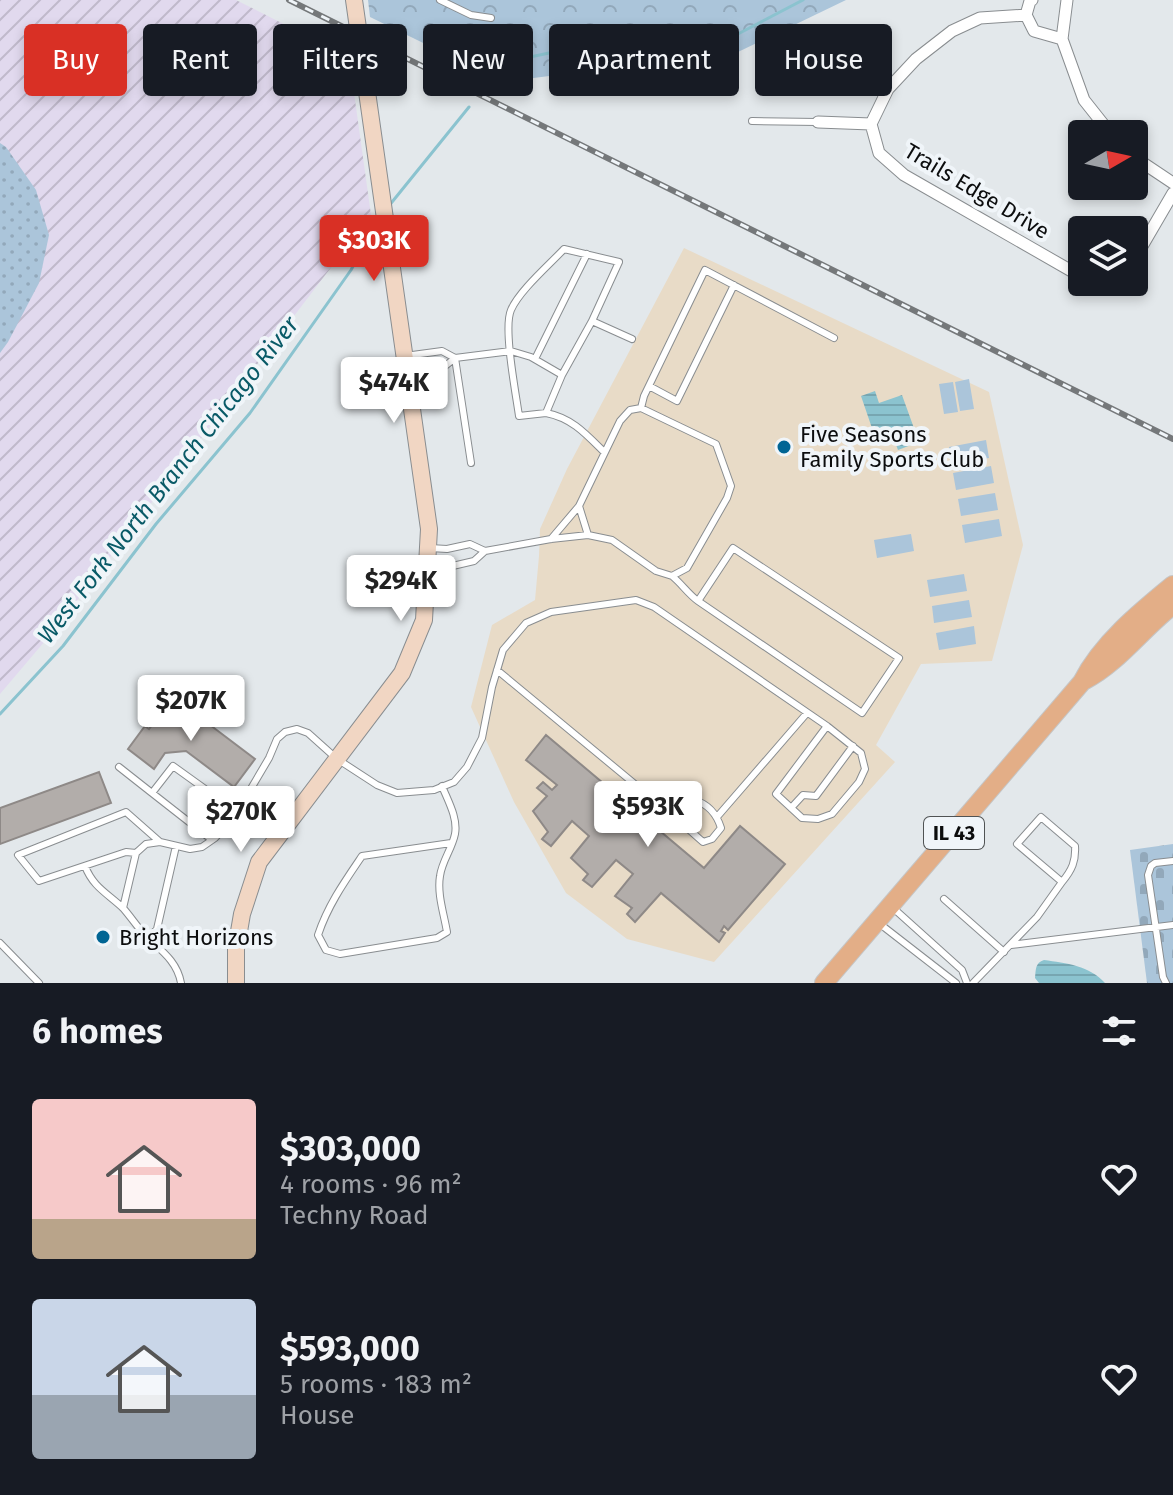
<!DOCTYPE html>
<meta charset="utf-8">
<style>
:root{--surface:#171b24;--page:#20242c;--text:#f1f3f6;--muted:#9ea1a6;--accent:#d93025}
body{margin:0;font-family:"Fira Sans",sans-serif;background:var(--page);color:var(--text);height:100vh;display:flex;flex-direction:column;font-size:30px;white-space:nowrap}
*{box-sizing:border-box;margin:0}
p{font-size:26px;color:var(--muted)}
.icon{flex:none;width:44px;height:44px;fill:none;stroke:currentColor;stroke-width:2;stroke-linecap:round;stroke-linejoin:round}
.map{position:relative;height:983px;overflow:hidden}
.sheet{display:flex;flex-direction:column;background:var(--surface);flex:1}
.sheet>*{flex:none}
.banner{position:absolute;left:24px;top:24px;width:1126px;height:72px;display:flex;gap:16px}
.needle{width:52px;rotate:81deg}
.tools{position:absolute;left:1068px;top:120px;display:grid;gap:16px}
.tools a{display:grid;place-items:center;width:80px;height:80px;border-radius:8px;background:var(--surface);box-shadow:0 4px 12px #0003;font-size:40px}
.price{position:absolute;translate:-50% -68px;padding:0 18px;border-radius:8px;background:#fff;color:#222;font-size:26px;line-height:52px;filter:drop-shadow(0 2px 4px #0008)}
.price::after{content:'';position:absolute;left:50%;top:48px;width:24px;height:18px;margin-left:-12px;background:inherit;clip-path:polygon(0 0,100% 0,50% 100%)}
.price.on{background:var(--accent);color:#fff}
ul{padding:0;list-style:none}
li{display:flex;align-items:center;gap:24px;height:200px;padding:0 32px}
li span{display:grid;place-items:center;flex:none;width:224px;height:160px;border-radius:8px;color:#555}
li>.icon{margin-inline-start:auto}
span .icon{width:96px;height:96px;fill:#fffc;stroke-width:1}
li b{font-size:34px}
h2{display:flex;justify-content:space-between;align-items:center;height:96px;padding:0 32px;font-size:34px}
.pill{padding:0 28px;border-radius:8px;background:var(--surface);box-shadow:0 4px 12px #0003;font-size:28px;line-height:72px}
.pill.on{background:var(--accent);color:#fff}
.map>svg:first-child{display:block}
.commercial{fill:#e8dbc7}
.industrial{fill:url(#industrial-furrows)}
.grass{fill:url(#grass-dots)}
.cemetery{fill:url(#cemetery-stones)}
.park{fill:url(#park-crowns)}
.pitch{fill:#abc5da}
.water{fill:url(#water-rules)}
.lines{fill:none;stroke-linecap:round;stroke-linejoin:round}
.stream{stroke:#8bc3cf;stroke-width:3}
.building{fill:#b2adaa;stroke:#8e8987;stroke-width:2}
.service-casing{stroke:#898d90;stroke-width:8}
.minor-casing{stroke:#898d90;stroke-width:13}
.secondary-casing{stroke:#898d90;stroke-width:18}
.primary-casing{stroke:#c5c5c5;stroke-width:20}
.service{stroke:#fff;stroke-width:6}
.minor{stroke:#fff;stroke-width:11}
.secondary{stroke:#f1d6c3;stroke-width:16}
.primary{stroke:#e3ae87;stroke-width:18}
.rail-casing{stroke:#75787a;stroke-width:6}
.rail{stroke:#f0f5f9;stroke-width:3;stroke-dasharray:9;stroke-linecap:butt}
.poi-dot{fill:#006594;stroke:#f0f5f9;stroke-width:3}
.labels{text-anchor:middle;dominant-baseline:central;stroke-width:8;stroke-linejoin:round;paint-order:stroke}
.shield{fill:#f0f5f9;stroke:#505354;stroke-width:2}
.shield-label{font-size:20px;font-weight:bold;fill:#0c0d0e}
.street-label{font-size:22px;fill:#0c0d0e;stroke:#f0f5f9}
.poi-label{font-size:22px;fill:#0c0d0e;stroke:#f0f5f9;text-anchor:start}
.water-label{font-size:24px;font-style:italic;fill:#095a67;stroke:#f0f5f9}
</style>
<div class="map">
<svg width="1173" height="983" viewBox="0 0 1173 983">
<defs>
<pattern id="industrial-furrows" width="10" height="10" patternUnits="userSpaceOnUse" patternTransform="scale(2)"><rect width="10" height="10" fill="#e1d9ee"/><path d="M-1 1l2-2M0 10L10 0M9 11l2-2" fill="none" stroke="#c0b9cb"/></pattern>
<pattern id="grass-dots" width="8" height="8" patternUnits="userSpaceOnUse" patternTransform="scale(2)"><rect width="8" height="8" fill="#abc5da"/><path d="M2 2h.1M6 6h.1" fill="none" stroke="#92a8ba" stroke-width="1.8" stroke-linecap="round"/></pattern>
<pattern id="cemetery-stones" width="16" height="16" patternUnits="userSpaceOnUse" patternTransform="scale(2)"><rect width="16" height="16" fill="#abc5da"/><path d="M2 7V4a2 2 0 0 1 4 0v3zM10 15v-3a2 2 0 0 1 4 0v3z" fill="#92a8ba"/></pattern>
<pattern id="park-crowns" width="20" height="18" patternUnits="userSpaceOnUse" patternTransform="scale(2)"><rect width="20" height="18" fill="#abc5da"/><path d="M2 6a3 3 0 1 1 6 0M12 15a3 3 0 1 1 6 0" fill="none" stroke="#92a8ba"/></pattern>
<pattern id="water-rules" width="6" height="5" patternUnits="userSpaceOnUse" patternTransform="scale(2)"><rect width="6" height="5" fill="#8bc3cf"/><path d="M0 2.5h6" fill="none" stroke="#77a6b1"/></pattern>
</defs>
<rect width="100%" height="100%" fill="#e3e8eb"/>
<!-- commercial -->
<path class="commercial" d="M684 248 989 392 1023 545 992 661 921 664 876 745 895 762 714 962 627 939 566 893 514 802 471 707 492 625 535 600 539 556 540 529 567 469Z"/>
<!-- industrial -->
<path class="industrial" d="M0 0H236L349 57 371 215 56 628 0 694Z"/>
<!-- grass -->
<path class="grass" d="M0 143 6 147 36 190 49 235 39 283 8 342 0 353Z"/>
<!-- cemetery -->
<path class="cemetery" d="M1173 844V983H1147L1130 850Z"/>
<!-- park -->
<path class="park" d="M368 0H846L738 52 503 82 370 17Z"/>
<!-- pitch -->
<path class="pitch" d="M969 379 974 409 960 411 955 382Z
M953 382 958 412 944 414 939 384Z
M986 440 989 458 952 464 949 447Z
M991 466 994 483 956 490 953 473Z
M995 493 998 510 961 516 958 499Z
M999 519 1002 536 965 543 962 525Z
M911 534 914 551 877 558 874 540Z
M964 574 967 591 930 597 927 580Z
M969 600 972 617 934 623 932 606Z
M974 626 976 644 939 650 936 633Z"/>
<!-- water -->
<path class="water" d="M875 391 879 403 902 395 919 442 898 450 890 429 874 434 861 396Z
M1044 960C1066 963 1090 966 1105 983H1039L1035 978C1036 969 1035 963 1044 960Z"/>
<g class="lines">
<!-- stream -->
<path class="stream" d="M488 79 502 63 549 53 736 35 803 0
M388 207 469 107
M0 714 63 646 156 524 250 413 351 270 379 219"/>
</g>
<!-- building -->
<path class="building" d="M173 697 255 759 234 787 186 751 165 753 154 769 128 749 145 726 149 729Z
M546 735 704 868 740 826 785 864 728 930 724 926 721 931 725 933 719 942 661 893 635 922 627 914 632 908 615 896 633 874 616 860 592 887 583 880 588 874 571 858 589 836 572 821 551 846 542 839 548 832 533 811 547 796 537 788 543 782 552 790 557 785 526 760Z
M99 772 111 803 0 844V808Z"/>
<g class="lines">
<defs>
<path id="service" d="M440 0 471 15 491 18
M752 121 818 122
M592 321 562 375 546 413 519 416C516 394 503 328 511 310 519 291 549 265 564 249L619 262 592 321 632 339
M405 356 442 351 455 358
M455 358 471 463
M535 359 587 254
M408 373 444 367 455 358 511 351 531 357 562 375
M649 386 677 401 734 285
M641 408 644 396 705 270 834 338
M546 413C572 418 586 434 604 452
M551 539 579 506 588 535
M485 551 551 539 588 535 612 540 656 571 672 576 687 568 727 498 731 486 716 444 641 408 630 410 620 421 579 506
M427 572 474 561 485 551 470 544 447 549 430 548
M672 576C682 584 688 594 698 601L862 713 899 658 733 548 698 601
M497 670 677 819
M119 767 152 793 173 766 237 812
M442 786C448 801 458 818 455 834 452 849 442 861 440 876 437 894 444 914 447 932L437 938 340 954 326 950 318 935C328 905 345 881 362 856L451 843
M152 793 212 840
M694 800C708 804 717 815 721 828L712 839 703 842 677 819Z
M791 808 803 795 816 796 853 746
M717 817 807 713
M1041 817 1075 846C1076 861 1072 870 1062 882L1017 844Z
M136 853 126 852 39 881 18 855 126 812 160 842
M85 866C93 887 107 893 123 908 130 916 136 925 143 933 159 949 177 960 181 983
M944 899 1004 952
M892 907 962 970 967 983
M123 908 136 853 146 844 160 842 190 849 202 847 215 838 233 819 269 758 277 739 285 732 297 729 308 733 337 759 377 785 397 793 434 790 454 782 467 767 482 738 492 687 503 650 526 623 551 612 636 600 654 607 827 726 861 753 865 769 859 782 832 814 818 819 802 818 776 794 827 726
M880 924 956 983
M149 938 157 929 176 846
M0 943 39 983
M1011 945 1173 925
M973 983 1037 917 1062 882
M1166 983 1163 977 1148 875 1151 866 1155 863 1173 861"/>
<path id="minor" d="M1067 0 1062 39 1084 100 1111 134
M1026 15 1030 1 1032 0
M1062 39 1034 31 1026 15 980 18 952 31 916 59 888 89 871 124 879 153 904 175 1082 277
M818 122 871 124
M1134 157 1173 183
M1134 260 1173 193
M1090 282C1101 288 1108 288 1120 284L1121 282"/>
<path id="secondary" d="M236 983V949L242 914 259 862 402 673 424 620 429 529 354 0"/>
<path id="primary" d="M1085 680C1118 663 1143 628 1173 605
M824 983 1082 682C1102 643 1140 612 1173 585"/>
</defs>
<!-- service casing -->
<use href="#service" class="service-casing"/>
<!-- minor casing -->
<use href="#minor" class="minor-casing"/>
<!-- secondary casing -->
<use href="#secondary" class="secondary-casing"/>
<!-- primary casing -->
<use href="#primary" class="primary-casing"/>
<!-- service -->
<use href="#service" class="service"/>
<!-- minor -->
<use href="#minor" class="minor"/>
<!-- secondary -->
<use href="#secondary" class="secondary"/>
<!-- primary -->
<use href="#primary" class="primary"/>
<defs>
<path id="rail" d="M289 0 1173 439"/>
</defs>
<!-- rail casing -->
<use href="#rail" class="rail-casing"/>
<!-- rail -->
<use href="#rail" class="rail"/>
</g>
<!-- markers -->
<g class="poi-dot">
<circle cx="784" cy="447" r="8"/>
<circle cx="103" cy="937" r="8"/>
</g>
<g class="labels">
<!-- shield labels -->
<rect class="shield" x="924" y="817" width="60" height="32" rx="6"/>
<g class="shield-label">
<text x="954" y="833">IL 43</text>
</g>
<!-- street labels -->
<g class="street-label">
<text transform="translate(977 191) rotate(31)">Trails Edge Drive</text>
</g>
<!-- poi labels -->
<g class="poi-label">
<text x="800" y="434">Five Seasons<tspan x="800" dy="25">Family Sports Club</tspan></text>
<text x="119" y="937">Bright Horizons</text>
</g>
<!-- water labels -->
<g class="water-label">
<text transform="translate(168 480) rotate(-52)">West Fork North Branch Chicago River</text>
</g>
</g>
</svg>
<div class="tools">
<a><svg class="needle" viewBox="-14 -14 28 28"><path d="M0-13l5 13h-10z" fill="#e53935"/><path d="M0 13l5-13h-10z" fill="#9ea1a6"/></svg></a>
<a><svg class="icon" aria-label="layers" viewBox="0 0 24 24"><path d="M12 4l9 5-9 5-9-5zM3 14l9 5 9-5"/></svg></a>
</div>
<b class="price on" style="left:374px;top:283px">$303K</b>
<b class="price" style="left:394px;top:425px">$474K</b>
<b class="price" style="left:401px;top:623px">$294K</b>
<b class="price" style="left:191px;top:743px">$207K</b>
<b class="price" style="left:648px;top:849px">$593K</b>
<b class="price" style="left:241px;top:854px">$270K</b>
<div class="banner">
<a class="pill on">Buy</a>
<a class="pill">Rent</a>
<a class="pill">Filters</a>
<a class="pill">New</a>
<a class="pill">Apartment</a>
<a class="pill">House</a>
</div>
</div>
<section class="sheet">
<h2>6 homes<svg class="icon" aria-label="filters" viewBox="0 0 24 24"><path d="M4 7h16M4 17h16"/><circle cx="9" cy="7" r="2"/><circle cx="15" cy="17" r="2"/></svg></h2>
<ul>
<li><span style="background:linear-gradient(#f6c9c9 75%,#b9a48a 0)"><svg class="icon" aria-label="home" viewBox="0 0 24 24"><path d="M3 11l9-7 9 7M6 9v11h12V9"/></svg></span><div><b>$303,000</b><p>4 rooms · 96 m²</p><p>Techny Road</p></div><svg class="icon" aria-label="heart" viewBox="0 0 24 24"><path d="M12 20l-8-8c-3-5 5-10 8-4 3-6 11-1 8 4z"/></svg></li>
<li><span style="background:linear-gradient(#c9d6e8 60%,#9aa5b1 0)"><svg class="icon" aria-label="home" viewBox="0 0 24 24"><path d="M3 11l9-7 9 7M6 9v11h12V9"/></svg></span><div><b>$593,000</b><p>5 rooms · 183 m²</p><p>House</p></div><svg class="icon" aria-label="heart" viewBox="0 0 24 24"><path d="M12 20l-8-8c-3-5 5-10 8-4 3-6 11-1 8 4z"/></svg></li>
</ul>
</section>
